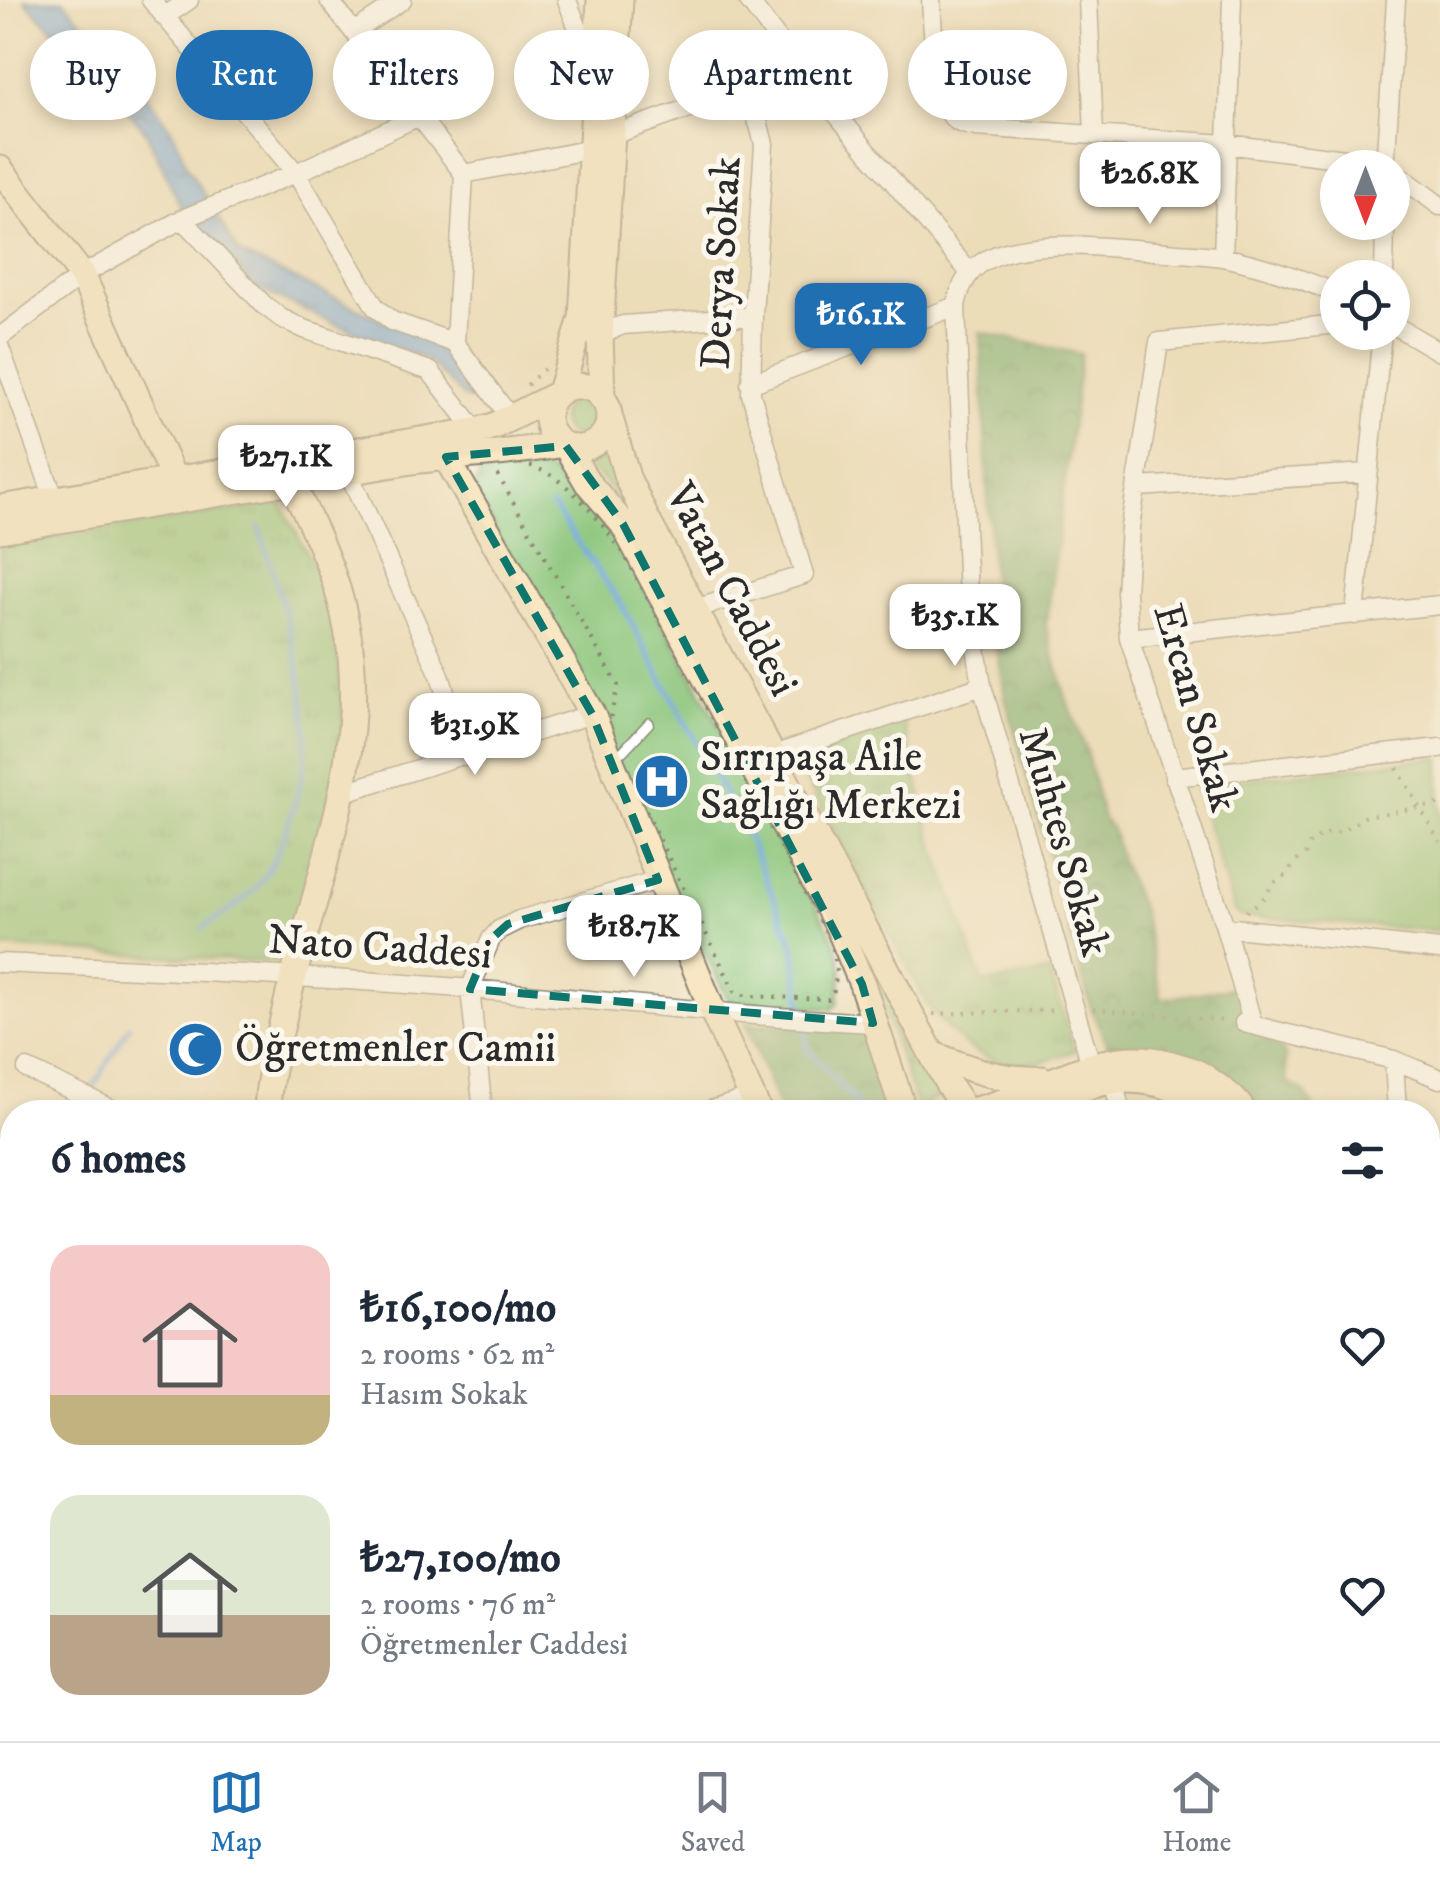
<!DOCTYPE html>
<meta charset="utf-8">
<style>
:root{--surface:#fff;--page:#f2f2f3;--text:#1f2937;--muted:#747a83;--line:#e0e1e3;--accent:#1f6fb2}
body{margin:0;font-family:"IM FELL DW Pica",serif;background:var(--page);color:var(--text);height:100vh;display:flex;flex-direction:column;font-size:38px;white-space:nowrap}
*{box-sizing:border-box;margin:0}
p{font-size:32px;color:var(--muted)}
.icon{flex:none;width:55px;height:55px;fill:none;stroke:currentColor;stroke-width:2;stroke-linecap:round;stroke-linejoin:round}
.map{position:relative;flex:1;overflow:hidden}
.details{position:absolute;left:0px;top:1100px;width:1440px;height:642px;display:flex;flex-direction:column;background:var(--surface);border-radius:40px 40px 0 0;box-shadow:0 5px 15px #0003}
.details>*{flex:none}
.banner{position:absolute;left:30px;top:30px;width:1380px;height:90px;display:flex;gap:20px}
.needle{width:65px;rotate:180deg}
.fabs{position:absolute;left:1320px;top:150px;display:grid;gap:20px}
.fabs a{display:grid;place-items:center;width:90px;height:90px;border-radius:50%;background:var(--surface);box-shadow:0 5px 15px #0003;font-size:50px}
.price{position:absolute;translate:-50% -85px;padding:0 22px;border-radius:20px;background:#fff;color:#222;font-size:32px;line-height:65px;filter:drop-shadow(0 2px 5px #0008)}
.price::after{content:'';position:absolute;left:50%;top:60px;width:30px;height:22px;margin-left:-15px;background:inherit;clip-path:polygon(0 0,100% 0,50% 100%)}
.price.active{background:var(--accent);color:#fff}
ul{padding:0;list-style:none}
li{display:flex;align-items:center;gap:30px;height:250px;padding:0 50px}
li span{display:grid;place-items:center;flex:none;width:280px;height:200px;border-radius:30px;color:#555}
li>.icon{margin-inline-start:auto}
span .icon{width:120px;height:120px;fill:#fffc;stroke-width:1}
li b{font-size:42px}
h2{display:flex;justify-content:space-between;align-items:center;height:120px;padding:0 50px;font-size:42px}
.pill{padding:0 35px;border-radius:45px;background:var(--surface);box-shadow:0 5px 15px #0003;font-size:35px;line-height:90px}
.pill.active{background:var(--accent);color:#fff}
.tabs{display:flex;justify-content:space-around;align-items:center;height:140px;border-top:2px solid var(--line);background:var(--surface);font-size:28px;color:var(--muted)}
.tabs a{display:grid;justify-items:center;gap:5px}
.tabs .active{color:var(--accent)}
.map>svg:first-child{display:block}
.grass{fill:url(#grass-tufts);stroke:#5a7852;stroke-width:2.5}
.forest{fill:url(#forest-crowns);stroke:#4c6a4a;stroke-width:2.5}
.park{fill:#89c479;stroke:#5a7852;stroke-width:2.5}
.water{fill:url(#water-ripples);stroke:#4e6884;stroke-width:2.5}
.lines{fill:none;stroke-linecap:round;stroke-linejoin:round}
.stream{stroke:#72a5de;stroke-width:5}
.lane-casing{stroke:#8c8472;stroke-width:12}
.street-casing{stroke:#8c8472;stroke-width:21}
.secondary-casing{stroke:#8c8472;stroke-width:29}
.path{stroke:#8c8472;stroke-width:4;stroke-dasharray:2.5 8;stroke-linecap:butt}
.lane{stroke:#fff;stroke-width:9}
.street{stroke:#fff;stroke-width:18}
.secondary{stroke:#f9e7c3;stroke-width:25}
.marked{fill:none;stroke:#0f766e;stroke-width:8;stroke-dasharray:20 12;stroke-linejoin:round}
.labels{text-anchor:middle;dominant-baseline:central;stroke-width:10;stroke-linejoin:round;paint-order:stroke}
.street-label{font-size:42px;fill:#2b2b2b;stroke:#fbf7ec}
.poi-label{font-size:42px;fill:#2b2b2b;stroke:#fbf7ec;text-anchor:start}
</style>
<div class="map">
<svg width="1440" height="1741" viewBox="0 0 1440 1741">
<defs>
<pattern id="grass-tufts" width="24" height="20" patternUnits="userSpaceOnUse" patternTransform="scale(2.5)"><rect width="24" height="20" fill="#89c479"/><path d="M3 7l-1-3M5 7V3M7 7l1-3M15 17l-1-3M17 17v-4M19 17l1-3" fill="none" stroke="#709f63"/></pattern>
<pattern id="forest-crowns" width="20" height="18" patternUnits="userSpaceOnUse" patternTransform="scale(2.5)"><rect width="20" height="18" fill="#6eaa69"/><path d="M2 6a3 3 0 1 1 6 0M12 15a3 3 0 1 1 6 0" fill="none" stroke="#5b8b57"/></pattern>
<pattern id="water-ripples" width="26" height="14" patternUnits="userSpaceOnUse" patternTransform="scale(2.5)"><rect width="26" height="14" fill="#72a5de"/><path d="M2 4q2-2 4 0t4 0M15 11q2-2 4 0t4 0" fill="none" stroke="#5e87b4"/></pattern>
</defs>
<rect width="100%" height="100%" fill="#fbf7ec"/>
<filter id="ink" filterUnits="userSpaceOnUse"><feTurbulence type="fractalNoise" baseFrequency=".01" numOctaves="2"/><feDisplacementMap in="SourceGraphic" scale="20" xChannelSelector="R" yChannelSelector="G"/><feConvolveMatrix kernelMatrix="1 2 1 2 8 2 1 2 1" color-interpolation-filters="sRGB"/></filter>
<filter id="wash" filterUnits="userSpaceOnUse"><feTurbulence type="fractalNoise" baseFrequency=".0048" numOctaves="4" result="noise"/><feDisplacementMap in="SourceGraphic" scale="40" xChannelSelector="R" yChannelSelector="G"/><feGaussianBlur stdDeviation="2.25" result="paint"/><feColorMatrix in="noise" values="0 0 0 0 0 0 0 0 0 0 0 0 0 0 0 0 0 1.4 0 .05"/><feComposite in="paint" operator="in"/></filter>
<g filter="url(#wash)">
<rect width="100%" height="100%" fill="#ecddb9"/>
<!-- grass -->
<path class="grass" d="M561 418a19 19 0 1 1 38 0a19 19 0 1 1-38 0Z
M609 445 646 536 602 479 579 460 591 458Z
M281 503 319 576 330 615 339 666 344 719 331 796 284 963 0 947V545Z
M901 713 931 836 983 984 1050 972 1075 1051C1060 1055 1043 1063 1028 1064 984 1068 952 1038 928 1005L790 750Z
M847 917 946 1094 917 1108 872 971Z
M0 1566 12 1570V1730H84L83 1741H0Z"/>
<!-- forest -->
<path class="forest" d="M980 332 1081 354 1046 627 1066 698 1086 750 1103 819 1112 829 1120 859 1142 911 1162 999 1243 986 1253 1025 1285 1054 1287 1082 1305 1093 1316 1112H1257C1218 1063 1171 1042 1108 1046L1091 1009 1005 697 994 627Z
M745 1023 864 1030 894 1112H780Z"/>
<!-- park -->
<path class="park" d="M498 460C561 460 590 504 624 549L836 943 842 969 838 1003 832 1009 729 1001 474 488 481 472Z
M1440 757V931L1240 916 1234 910 1196 788 1200 784Z"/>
<!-- water -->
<path class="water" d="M24 0H63L150 99 176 137 186 165 240 254 389 323 453 345 485 392 479 397 467 400 427 360 336 324 256 288 184 213 146 132 89 66Z"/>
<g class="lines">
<!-- stream -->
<path class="stream" d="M552 506 620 602 749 839 794 946 803 1014
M202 928C220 916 243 903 257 886 272 867 283 841 290 818 298 792 307 763 306 735 304 664 280 594 259 527
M805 1025 808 1050 853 1099 860 1112
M91 1091 129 1026
M1156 1730 1157 1741"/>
</g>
</g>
<g filter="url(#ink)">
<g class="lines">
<defs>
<path id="lane" d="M612 756 623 751 649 723"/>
<path id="street" d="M151 0 296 173 376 308 392 321 455 343
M329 0 464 174 455 343 510 417
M567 0 592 65
M748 0 822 97 970 273
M931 0C933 28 934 100 954 119 960 125 968 125 976 127L1226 144 1385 164
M1088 0 1094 134
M164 17 189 0
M354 32 402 0
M613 135 732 93 742 96 748 101 759 125 764 144 753 316 751 394 804 575 695 609
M1385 168 1396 0
M1392 170 1440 206
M464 174 592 149
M182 219 264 305 281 318 304 329 430 371 476 431
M1223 257 1232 0
M1384 278 1385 222
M1392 324 1440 352
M600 334 623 325 753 316
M0 337 82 275 182 219 296 173 419 116
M0 348 54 498
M750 384 956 306
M348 472 440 675 464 756
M1137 487 1368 473
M1355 615 1382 332
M1129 638 1440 605
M773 755 982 686
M1174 777 1440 748
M342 793 592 714
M1225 927 1440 950
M0 963C157 970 314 976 471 989 605 1001 739 1016 873 1023
M1244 1023 1394 1060 1440 1079
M1253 1025 1225 927 1129 638 1126 592 1130 527 1159 342 1338 324
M1394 1060 1397 1112
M1091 1065 982 686 968 596 956 306C960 285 969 268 990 258 1032 237 1119 248 1166 252 1186 254 1208 254 1227 258 1265 266 1302 279 1338 294
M27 1069 118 1112
M1113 1081 1121 1112
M483 1112 470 989 491 939 499 930 519 920 658 880
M704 1112 753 1097
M1428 1191 1440 1192
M0 1318 12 1294
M1428 1326 1432 1340 1440 1351
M0 1370 12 1372
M1428 1489 1440 1488
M0 1491 12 1493
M1428 1585 1440 1618
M972 1730 1009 1741
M1357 1730 1361 1741
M97 1741 99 1730
M505 1741 506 1730
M677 1741 680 1730
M1131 1741 1133 1730"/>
<path id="secondary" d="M0 169 82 275 181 495
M547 417a31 31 0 1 1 62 0a31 31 0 1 1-62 0Z
M560 392 582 318 600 0
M602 398 600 334 620 0
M609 415 627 477 646 518 948 1084 966 1112
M440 438 446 457 592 714 713 1012 759 1112
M566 446 587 482 623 524 838 926 862 984 904 1112
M0 508 476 431 494 426 556 395
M0 530 412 461C462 455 513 454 562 444
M932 1054C969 1069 1001 1081 1042 1079
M267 1112C268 1079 277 1047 284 1015 310 899 363 775 351 656 347 621 338 585 324 553 312 522 295 493 283 462
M968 1112C983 1108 998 1104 1013 1098 1064 1077 1111 1048 1168 1063 1183 1067 1198 1071 1210 1081 1223 1090 1236 1099 1244 1112
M1036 1112C1095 1073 1156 1066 1213 1112
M1428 1396 1440 1417
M1428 1438 1440 1461
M1218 1730 1224 1741
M1242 1730 1247 1741
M288 1741 289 1730
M869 1741 871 1730"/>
</defs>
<!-- lane casing -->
<use href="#lane" class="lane-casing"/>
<!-- street casing -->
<use href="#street" class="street-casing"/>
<!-- secondary casing -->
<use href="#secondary" class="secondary-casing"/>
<!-- path -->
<path class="path" d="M752 81 779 67
M527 385 546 367
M499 463C506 463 516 462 523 464 568 474 597 519 623 552L832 943 837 972 833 995 828 999 746 996 735 992 664 849 608 727 618 685 492 465Z
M1397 768 1440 842
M1246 912 1266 896 1272 884 1288 874 1294 863 1305 855 1309 845 1323 834 1340 832 1366 816 1430 806 1440 803
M1093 1009 1228 1021
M933 1014 1058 1010
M1428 1366 1434 1377"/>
<!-- lane -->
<use href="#lane" class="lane"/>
<!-- street -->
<use href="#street" class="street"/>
<!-- secondary -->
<use href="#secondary" class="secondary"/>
</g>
</g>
<!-- marked area -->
<path d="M0 0H1440V1741H0ZM566 446 623 524 862 984 873 1023 470 989 491 939 508 924 658 880 592 714 446 457Z" fill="#ecddb9" fill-opacity=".55" fill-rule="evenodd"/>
<path class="marked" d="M566 446 623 524 862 984 873 1023 470 989 491 939 508 924 658 880 592 714 446 457Z"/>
<!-- icons -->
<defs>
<symbol id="hospital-disc" viewBox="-11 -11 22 22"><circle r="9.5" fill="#1f6fb2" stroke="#fbf7ec"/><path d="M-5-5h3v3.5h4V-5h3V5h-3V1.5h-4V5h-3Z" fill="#fff"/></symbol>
<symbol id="mosque-disc" viewBox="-11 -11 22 22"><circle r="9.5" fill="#1f6fb2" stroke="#fbf7ec"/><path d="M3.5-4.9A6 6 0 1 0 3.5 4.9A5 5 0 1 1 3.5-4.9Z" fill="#fff"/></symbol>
</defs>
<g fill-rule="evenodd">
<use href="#hospital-disc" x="630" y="750" width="63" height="63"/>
<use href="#mosque-disc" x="164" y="1018" width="63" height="63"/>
</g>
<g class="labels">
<!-- street labels -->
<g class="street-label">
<text transform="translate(722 263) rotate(-87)">Derya Sokak</text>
<text transform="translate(731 590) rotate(62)">Vatan Caddesi</text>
<text transform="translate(1195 708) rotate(74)">Ercan Sokak</text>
<text transform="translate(1063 842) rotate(74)">Muhtes Sokak</text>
<text transform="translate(380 948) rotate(4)">Nato Caddesi</text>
</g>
<!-- poi labels -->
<g class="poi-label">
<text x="700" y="758">Sırrıpaşa Aile<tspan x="700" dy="48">Sağlığı Merkezi</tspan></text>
<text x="235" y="1049">Öğretmenler Camii</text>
</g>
</g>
</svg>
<div class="fabs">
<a><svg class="needle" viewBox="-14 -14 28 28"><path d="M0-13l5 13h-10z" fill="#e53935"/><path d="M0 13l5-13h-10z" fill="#747a83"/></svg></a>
<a><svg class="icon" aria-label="locate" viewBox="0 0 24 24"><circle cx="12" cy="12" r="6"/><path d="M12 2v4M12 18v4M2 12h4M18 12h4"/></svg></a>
</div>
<b class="price" style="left:1150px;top:227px">₺26.8K</b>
<b class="price active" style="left:861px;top:368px">₺16.1K</b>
<b class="price" style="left:286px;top:510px">₺27.1K</b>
<b class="price" style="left:955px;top:669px">₺35.1K</b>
<b class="price" style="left:475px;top:778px">₺31.9K</b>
<b class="price" style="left:634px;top:980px">₺18.7K</b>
<div class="banner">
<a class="pill">Buy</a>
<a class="pill active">Rent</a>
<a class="pill">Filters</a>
<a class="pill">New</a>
<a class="pill">Apartment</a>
<a class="pill">House</a>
</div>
<section class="details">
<h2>6 homes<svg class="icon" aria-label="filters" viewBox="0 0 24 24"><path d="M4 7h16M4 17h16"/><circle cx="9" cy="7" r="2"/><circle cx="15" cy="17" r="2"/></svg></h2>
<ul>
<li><span style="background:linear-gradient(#f6c9c9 75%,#c2b280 0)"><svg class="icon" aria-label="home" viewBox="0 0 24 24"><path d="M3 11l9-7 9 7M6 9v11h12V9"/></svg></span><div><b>₺16,100/mo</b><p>2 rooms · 62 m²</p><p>Hasım Sokak</p></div><svg class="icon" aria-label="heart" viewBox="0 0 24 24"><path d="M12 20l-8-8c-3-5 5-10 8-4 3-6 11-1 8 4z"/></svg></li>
<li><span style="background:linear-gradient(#dfe7d0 60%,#b9a48a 0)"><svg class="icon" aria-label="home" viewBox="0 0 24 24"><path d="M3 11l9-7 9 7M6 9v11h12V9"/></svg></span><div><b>₺27,100/mo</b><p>2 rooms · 76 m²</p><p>Öğretmenler Caddesi</p></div><svg class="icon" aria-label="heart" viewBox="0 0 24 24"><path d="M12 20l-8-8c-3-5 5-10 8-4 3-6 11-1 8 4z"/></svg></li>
</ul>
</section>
</div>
<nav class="tabs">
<a class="active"><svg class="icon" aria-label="map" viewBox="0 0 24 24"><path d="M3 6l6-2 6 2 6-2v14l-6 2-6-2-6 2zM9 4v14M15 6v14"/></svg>Map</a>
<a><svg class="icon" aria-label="saved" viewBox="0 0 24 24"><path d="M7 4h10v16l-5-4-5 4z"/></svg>Saved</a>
<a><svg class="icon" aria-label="home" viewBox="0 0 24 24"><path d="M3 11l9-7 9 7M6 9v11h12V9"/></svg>Home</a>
</nav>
